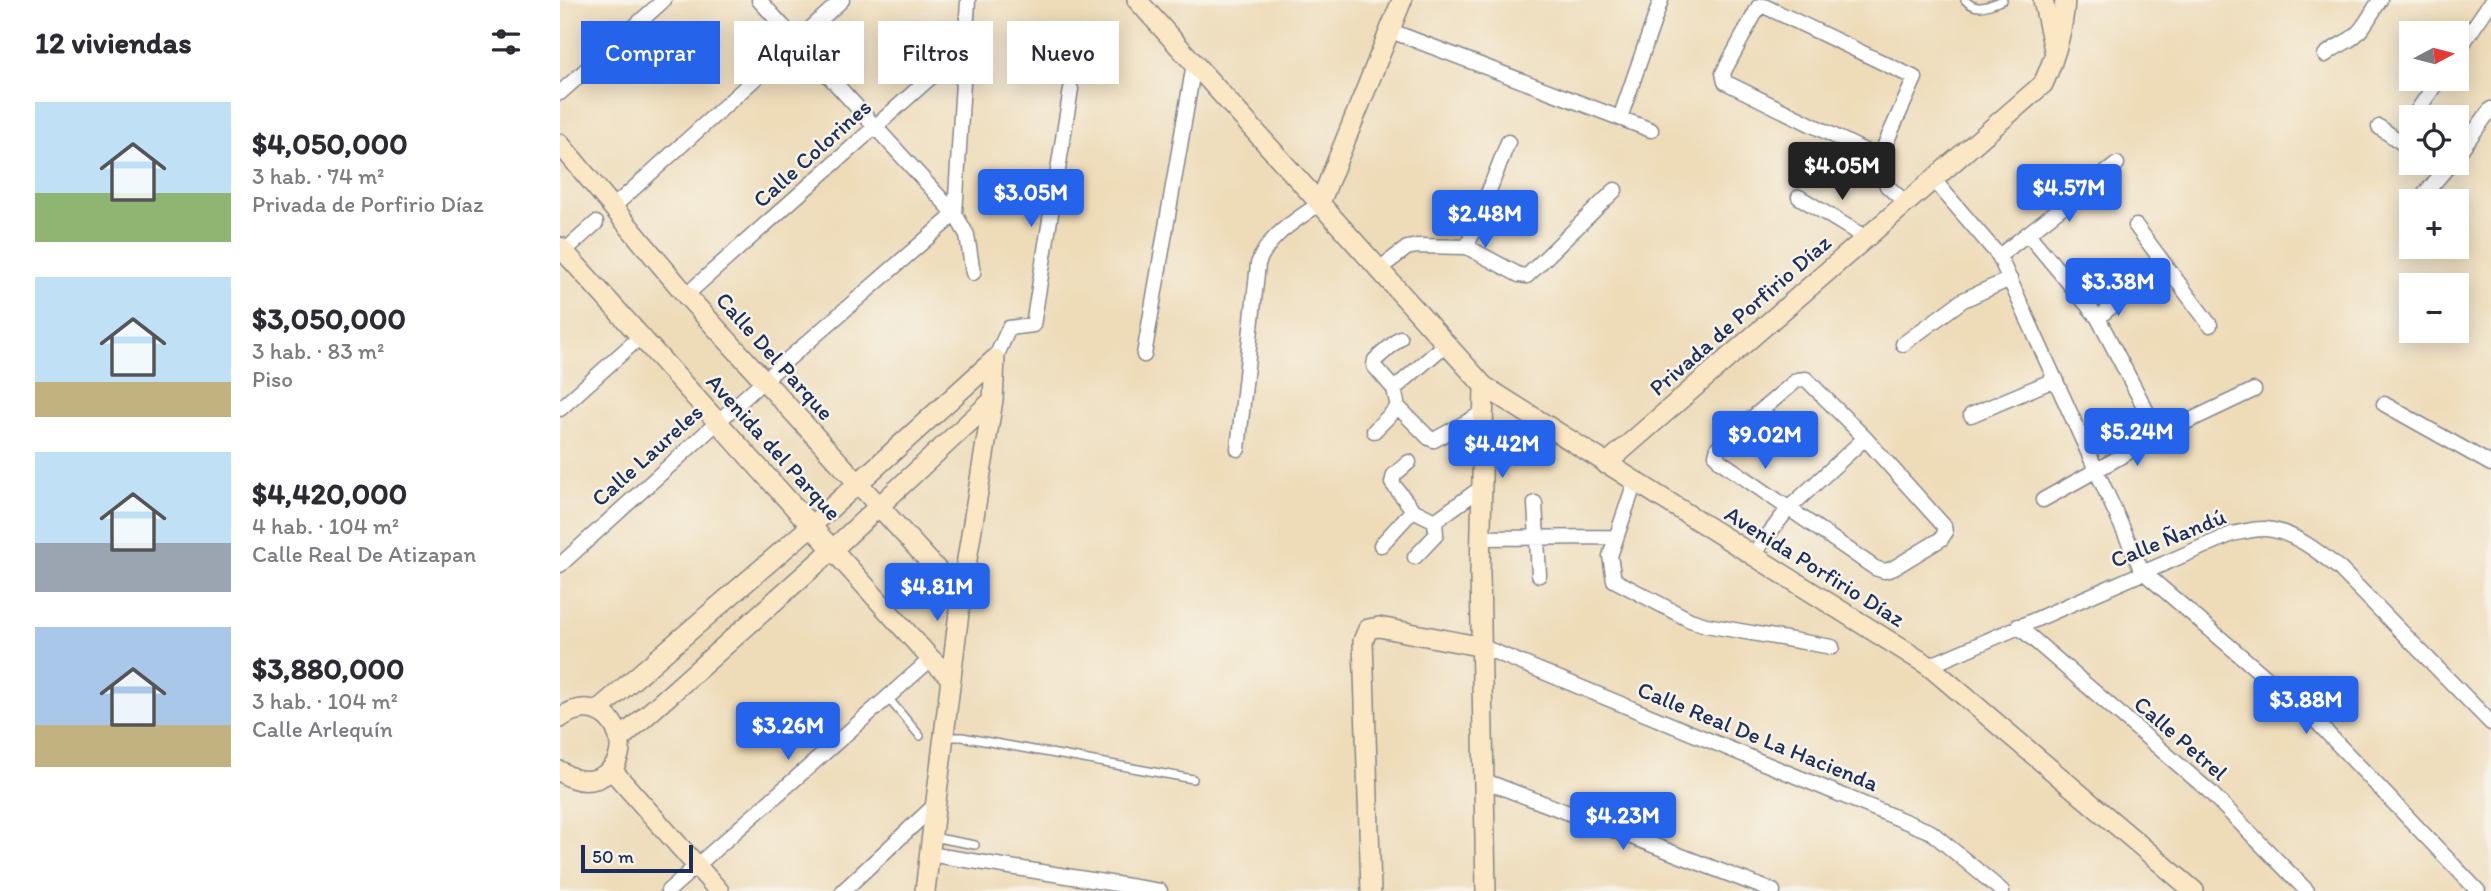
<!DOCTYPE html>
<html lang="es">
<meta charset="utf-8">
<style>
:root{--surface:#fff;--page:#f7f7f7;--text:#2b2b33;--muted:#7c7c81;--accent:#2563eb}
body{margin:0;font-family:Itim,sans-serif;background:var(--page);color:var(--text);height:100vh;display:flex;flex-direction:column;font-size:26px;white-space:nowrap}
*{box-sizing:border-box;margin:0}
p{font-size:23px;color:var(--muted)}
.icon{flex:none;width:38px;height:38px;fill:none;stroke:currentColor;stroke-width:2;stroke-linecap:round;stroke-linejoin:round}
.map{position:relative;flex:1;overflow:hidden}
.panel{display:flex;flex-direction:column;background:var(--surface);width:560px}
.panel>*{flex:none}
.guide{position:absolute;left:21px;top:21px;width:665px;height:63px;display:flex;gap:14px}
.needle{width:46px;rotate:83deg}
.controls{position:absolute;left:1839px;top:21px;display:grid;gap:14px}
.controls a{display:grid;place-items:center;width:70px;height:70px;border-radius:0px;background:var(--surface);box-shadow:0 4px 18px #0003;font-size:35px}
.scale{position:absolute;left:21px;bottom:18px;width:112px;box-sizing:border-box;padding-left:7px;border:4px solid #1b2f5e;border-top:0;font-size:19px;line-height:24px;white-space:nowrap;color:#1b2f5e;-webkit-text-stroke:5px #f7f3e8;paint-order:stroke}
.price{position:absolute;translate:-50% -60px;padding:0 16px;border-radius:7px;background:var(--accent);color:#fff;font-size:23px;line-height:46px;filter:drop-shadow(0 2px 4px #0008)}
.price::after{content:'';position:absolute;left:50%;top:42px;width:21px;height:16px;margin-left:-10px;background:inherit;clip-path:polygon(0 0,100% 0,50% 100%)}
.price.on{background:#222;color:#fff}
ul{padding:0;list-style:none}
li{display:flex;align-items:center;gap:21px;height:175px;padding:0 35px}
li span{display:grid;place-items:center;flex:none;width:196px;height:140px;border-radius:0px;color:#555}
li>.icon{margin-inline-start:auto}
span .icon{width:84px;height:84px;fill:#fffc;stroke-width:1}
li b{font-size:30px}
h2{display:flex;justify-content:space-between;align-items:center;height:84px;padding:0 35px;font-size:30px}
.pill{padding:0 24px;border-radius:0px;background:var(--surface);box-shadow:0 4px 18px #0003;font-size:24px;line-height:63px}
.pill.on{background:var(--accent);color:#fff}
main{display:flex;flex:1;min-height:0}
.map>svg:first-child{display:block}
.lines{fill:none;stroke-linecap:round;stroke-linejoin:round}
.lane-casing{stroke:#84868c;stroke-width:10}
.street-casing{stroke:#84868c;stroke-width:17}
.secondary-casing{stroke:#84868c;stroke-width:22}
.lane{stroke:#fff;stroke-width:7}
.street{stroke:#fff;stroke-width:14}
.secondary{stroke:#fbe7c3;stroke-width:19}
.labels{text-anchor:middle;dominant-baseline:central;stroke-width:5;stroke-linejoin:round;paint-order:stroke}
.street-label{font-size:23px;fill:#1b2f5e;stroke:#f7f3e8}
</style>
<main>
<section class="panel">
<h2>12 viviendas<svg class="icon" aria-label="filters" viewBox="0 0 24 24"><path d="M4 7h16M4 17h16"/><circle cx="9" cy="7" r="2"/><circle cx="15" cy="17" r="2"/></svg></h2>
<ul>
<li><span style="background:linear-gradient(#bfe0f5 65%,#8fb573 0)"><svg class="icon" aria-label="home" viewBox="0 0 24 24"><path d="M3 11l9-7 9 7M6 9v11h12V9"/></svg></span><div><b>$4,050,000</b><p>3 hab. · 74 m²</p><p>Privada de Porfirio Díaz</p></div></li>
<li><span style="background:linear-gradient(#bfe0f5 75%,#c2b280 0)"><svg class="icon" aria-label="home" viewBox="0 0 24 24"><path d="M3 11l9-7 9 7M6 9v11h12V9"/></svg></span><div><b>$3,050,000</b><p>3 hab. · 83 m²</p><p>Piso</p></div></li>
<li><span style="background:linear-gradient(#bfe0f5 65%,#9aa5b1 0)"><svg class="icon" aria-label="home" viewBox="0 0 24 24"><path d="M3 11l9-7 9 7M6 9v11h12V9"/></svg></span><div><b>$4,420,000</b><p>4 hab. · 104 m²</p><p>Calle Real De Atizapan</p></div></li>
<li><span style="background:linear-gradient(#a9c7e8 70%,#c2b280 0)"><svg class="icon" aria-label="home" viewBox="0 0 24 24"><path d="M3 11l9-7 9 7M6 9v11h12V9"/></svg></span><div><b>$3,880,000</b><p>3 hab. · 104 m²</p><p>Calle Arlequín</p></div></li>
</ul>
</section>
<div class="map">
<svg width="1931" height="891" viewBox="0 0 1931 891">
<rect width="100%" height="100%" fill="#f7f3e8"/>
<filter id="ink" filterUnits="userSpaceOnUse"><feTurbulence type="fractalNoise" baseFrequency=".0143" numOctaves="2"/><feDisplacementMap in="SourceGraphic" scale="14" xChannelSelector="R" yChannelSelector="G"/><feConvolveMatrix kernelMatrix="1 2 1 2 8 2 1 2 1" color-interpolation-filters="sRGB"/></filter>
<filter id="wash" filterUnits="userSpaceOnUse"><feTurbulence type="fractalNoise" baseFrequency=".00686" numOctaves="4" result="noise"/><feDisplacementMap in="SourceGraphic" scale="28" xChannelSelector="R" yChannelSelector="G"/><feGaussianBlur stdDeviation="1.57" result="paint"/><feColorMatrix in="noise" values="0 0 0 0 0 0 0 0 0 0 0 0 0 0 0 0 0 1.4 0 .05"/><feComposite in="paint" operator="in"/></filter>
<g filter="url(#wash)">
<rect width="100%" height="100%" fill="#eedcb9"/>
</g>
<g filter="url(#ink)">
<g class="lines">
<defs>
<path id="lane" d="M1405 0C1417 13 1429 5 1443 0
M328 698 360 736
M386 737H402L633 779
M372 837 415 845"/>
<path id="street" d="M408 0 395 214 407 235 413 273
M831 31 1091 130
M1897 52 1931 2
M1765 55C1773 48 1781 45 1789 40 1803 32 1811 13 1820 0
M0 93 104 0
M1853 117 1879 79
M1060 118 1101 0
M1819 127 1852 150
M1897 155 1931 109
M1319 158 1165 82 1163 73 1199 6H1204L1355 78 1319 158 1327 186 1346 203
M1373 179 1439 256 1582 571 1752 717 1918 891
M1863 196 1891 163
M1239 197 1306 238
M52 208 282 0
M1576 226 1650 325
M1468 234 1538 318 1599 435
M907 247 959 275 967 276 1055 190
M0 255 36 223
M1439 256 1557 164
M819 269 847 248 857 246 907 247 948 142
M126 295 407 45
M1538 318 1603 263
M886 344 834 389 838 407 869 438 874 440 923 413
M1343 344 1403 300 1450 279
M584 355 634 64
M435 359 449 328 473 325 511 89
M1246 379 1305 438 1384 526 1385 533 1381 539 1332 569 1324 571 1315 568 1160 461 1156 455 1158 447 1237 380Z
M834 389 814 366 815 360 840 338
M1824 404 1931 464
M0 409 81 336
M1411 415 1496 379
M814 431 838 407
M678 449 698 264C708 235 736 221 760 203
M849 462 834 475 832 483 853 510
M1075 482 1050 556 1054 580 1130 620 1146 625 1272 647
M1483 500 1599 435 1694 390
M975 503 979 575
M921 538 1055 537
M821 545 853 510 875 521
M1192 556 1228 509 1305 438
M855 557 876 535 875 521 921 488
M0 565 203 381 395 214 199 0
M1458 626 1649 791 1747 891
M923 647 1371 832 1442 891
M1369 666 1672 534C1683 532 1695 528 1706 529 1733 531 1760 553 1780 569L1931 723
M925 781 1213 891
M369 854 600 891
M108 891 371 659
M283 891 376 804"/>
<path id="secondary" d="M577 0 924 386 1369 666 1634 891
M1483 0 1494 50
M0 144 126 295 401 596
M760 203 842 0
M0 247 371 659 391 678
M924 386 920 574 926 891
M1046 464 1483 84C1496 56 1503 31 1505 0
M38 710 251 526 435 359
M0 718C50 682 86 761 36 779 23 783 11 779 0 771
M60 739 272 550 433 400
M51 769 159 891
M365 891 401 596 433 400 435 359
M811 891 803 641 808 629 819 627 923 647"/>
</defs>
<!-- lane casing -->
<use href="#lane" class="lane-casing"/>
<!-- street casing -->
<use href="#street" class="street-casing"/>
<!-- secondary casing -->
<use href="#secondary" class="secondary-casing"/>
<!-- lane -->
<use href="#lane" class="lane"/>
<!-- street -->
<use href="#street" class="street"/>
<!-- secondary -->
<use href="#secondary" class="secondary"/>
</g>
</g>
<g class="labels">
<!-- street labels -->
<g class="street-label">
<text transform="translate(252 153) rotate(-42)">Calle Colorines</text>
<text transform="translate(1180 315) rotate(-41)">Privada de Porfirio Díaz</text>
<text transform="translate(215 356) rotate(48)">Calle Del Parque</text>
<text transform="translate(214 447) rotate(48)">Avenida del Parque</text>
<text transform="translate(87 455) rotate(-42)">Calle Laureles</text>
<text transform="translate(1608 538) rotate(-22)">Calle Ñandú</text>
<text transform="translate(1255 566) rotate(32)">Avenida Porfirio Díaz</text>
<text transform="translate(1198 736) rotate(22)">Calle Real De La Hacienda</text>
<text transform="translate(1621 738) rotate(41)">Calle Petrel</text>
</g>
</g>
</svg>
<div class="controls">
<a><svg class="needle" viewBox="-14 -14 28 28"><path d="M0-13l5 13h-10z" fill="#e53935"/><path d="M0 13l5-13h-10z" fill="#7c7c81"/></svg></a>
<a><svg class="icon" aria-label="locate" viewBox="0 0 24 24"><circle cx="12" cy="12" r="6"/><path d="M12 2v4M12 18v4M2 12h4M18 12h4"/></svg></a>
<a>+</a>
<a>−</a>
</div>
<div class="scale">50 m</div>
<b class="price on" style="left:1282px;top:202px">$4.05M</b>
<b class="price" style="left:1509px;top:224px">$4.57M</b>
<b class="price" style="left:471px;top:229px">$3.05M</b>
<b class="price" style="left:925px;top:250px">$2.48M</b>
<b class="price" style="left:1558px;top:318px">$3.38M</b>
<b class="price" style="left:1577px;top:468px">$5.24M</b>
<b class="price" style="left:1205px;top:471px">$9.02M</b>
<b class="price" style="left:942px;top:480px">$4.42M</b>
<b class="price" style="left:377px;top:623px">$4.81M</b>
<b class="price" style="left:1746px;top:736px">$3.88M</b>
<b class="price" style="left:228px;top:762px">$3.26M</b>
<b class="price" style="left:1063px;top:852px">$4.23M</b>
<div class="guide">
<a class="pill on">Comprar</a>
<a class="pill">Alquilar</a>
<a class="pill">Filtros</a>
<a class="pill">Nuevo</a>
</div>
</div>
</main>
